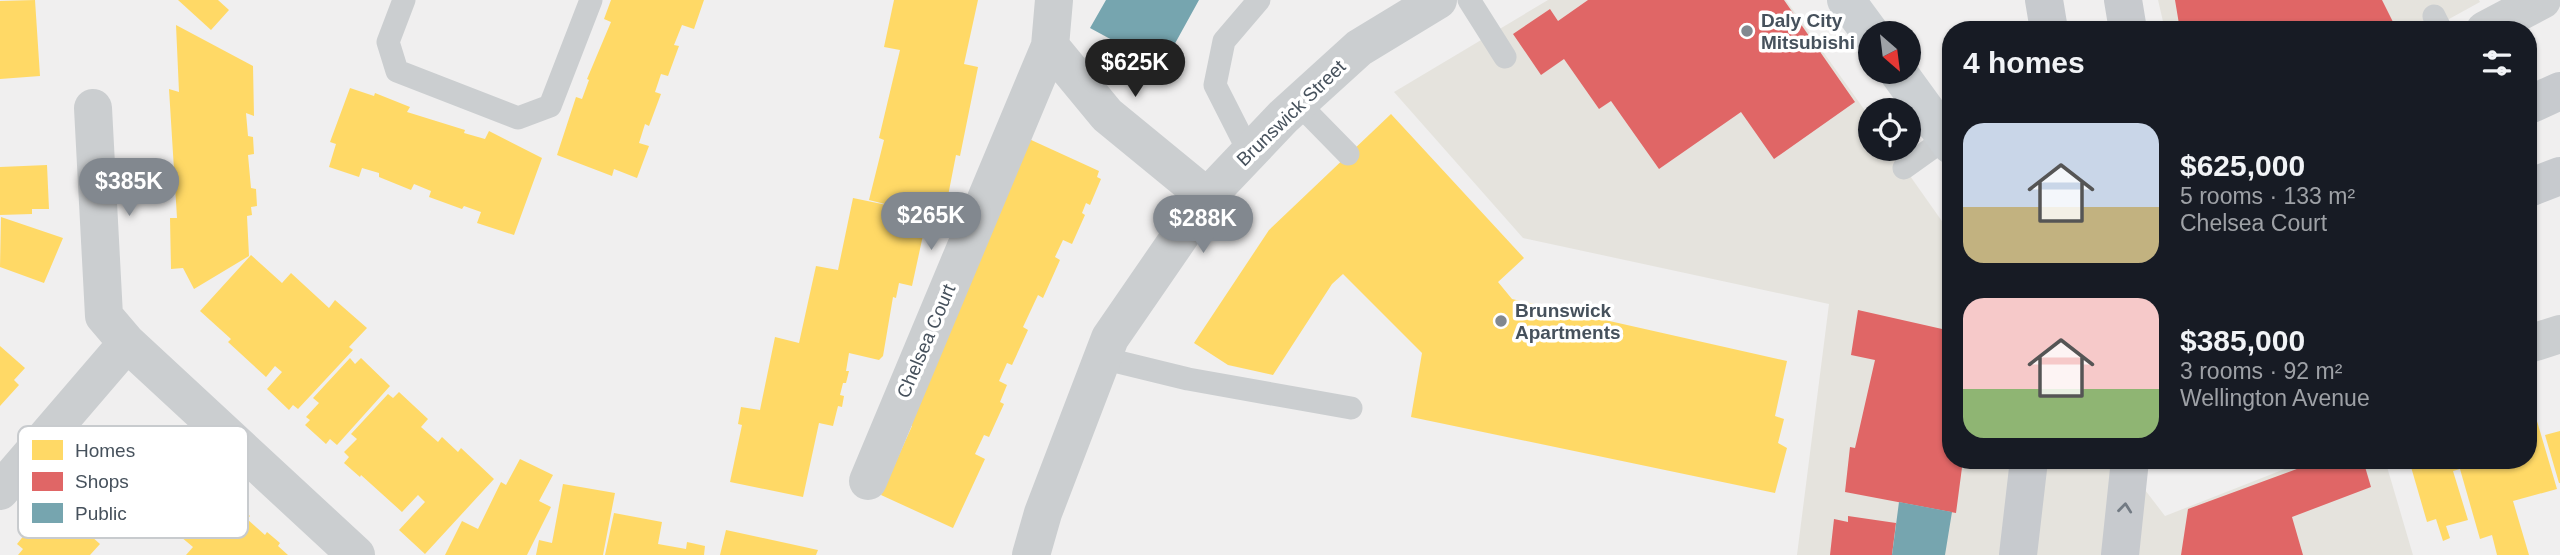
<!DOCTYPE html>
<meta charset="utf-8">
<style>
:root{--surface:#171b24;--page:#20242c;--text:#f1f3f6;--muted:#9ea1a6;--accent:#82888f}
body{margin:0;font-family:Helvetica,sans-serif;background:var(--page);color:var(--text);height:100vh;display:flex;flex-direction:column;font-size:26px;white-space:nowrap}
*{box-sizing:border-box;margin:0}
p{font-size:23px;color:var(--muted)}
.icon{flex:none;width:38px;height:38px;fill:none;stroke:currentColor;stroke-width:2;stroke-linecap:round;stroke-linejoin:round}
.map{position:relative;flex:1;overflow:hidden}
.details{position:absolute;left:1942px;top:21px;width:595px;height:448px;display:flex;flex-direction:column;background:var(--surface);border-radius:28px;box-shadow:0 2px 5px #0004}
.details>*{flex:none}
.needle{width:46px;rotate:152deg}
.fabs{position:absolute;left:1858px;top:21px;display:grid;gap:14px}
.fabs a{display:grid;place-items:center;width:63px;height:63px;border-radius:50%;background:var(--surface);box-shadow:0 2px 5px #0004;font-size:35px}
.price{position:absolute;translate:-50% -60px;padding:0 16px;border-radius:24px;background:var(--accent);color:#fff;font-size:23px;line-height:46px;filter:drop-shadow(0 2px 4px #0008)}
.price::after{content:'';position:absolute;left:50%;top:42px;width:21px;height:16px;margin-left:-10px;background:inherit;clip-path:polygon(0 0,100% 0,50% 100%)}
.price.current{background:#222;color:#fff}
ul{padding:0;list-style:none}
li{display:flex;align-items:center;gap:21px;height:175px;padding:0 21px}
li span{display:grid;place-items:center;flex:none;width:196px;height:140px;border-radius:21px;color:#555}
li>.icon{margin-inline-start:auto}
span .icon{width:84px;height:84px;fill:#fffc;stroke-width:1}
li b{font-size:30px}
h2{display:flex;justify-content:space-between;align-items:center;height:84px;padding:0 21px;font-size:30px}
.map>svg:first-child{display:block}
.commercial{fill:#e5e3dd}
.homes{fill:#ffd966}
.shops{fill:#e06666}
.public{fill:#76a5af}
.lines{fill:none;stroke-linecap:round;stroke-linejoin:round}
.lane{stroke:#cbced0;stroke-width:23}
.street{stroke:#cbced0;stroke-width:38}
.secondary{stroke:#ccd0d3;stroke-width:38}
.primary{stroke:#c7cace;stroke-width:38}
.oneway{stroke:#737b84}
.poi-dot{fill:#82888f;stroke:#fff;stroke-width:2.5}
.labels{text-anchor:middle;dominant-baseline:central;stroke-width:7;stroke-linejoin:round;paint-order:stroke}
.poi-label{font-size:19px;font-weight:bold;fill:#46515c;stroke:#fff;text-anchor:start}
.street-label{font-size:19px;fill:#46515c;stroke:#fff}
.key{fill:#fff;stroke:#c8cbce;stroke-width:2}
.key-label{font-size:19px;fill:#46515c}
</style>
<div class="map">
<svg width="2560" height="555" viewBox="0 0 2560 555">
<rect width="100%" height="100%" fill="#f0efef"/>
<!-- commercial -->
<path class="commercial" d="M1548 0H1786L1871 119V149H1891L1951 234V460H2122L2165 516 2308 460H2385L2413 555H1797L1829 304 1523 238 1394 92Z
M2158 0H2479L2480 2 2429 30H2165Z"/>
<!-- homes -->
<path class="homes" d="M35 0 40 76 0 79V1Z
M178 0H218L229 10 211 30Z
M611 0H704L694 29 682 25 674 45 679 46 668 76 661 74 655 92 661 94 649 126 645 124 639 143 649 146 637 178 614 169 612 176 557 155 576 97 582 99 589 80 587 79 611 22 604 19Z
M894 0H978L964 64 978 67 960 156 956 155 947 201 951 202 948 212 944 211V216L928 212 912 286 899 283 896 298 893 297 883 356 879 360 849 353 846 371H849L846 383H843L840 395 844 396 842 407 838 406 833 426 819 423 803 497 730 482 742 425 738 424 741 407 760 410 775 337 799 343 816 266 838 270 853 198 901 208 869 200 884 140 879 138 900 50 884 47Z
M176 25 253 66 254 116 246 113 248 136 253 137 254 154 248 155 251 188 256 189 257 206 251 207 252 215 247 216 249 256 194 289 183 268 171 269 170 218H177L169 89 179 92Z
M350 88 374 96 375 93 410 107 407 112 465 130 464 133 485 139 489 131 542 158 514 235 477 223 481 212 464 206 462 209 429 197 431 191 414 184 411 190 379 177V173L362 168 359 177 329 167 336 144 330 142Z
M1391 114 1524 258 1498 282 1512 299 1787 361 1775 416 1784 419 1778 443 1787 448 1775 493 1411 417 1422 353 1343 274 1332 284 1273 375 1228 365 1194 343 1269 230Z
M1029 139 1099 171 1097 177 1101 179 1090 205 1086 203 1082 213 1085 215 1072 244 1063 240 1055 257 1060 260 1043 298 1038 295 1023 327 1028 330 1012 365 1007 363 999 381 1007 385 1000 402 1004 404 989 437 984 435 975 454 985 459 953 528 881 495 912 426 908 424Z
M47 165 49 209H32V214L0 215V167Z
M1 217 63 238 44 283 0 267Z
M251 255 282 283 291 273 329 308 335 300 367 328 349 347 353 350 298 409 293 405 289 410 267 389 282 372 275 366 266 377 228 342 231 339 200 311Z
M0 346 25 368 14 380 19 385 0 406Z
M350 358 355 364 361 358 390 386 337 445 330 439 326 444 305 425 310 420 306 417 319 403 313 398Z
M399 392 428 419 421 427 438 442 442 437 458 452 461 448 494 479 425 554 399 530 425 502 418 495 402 512 361 475 360 477 344 463 349 457 344 452 357 439 351 434 388 394 393 398Z
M2529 394 2557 489 2513 501 2529 555H2497L2492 535 2480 539 2460 469 2453 471 2468 520 2446 526 2450 538 2443 541 2436 519 2427 522 2409 460H2529Z
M2560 431V483H2559L2545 435Z
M520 459 553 475 539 501 551 507 527 555H445L462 521 478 529 501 482 506 485Z
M205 461 240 493 233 501 250 516 247 519 265 535 267 532 280 543 278 546 288 555H186L193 547 156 516Z
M563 484 615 493 603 555H536L539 540 552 543Z
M55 504 100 544 90 555H18L23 549 17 544 37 519 40 522Z
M614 513 662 522 658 544 686 549 687 542 705 546 704 555H605Z
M726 530 818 550 816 555H720Z"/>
<!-- shops -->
<path class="shops" d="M1588 0H1784L1855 102 1774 159 1741 112 1659 169 1611 101 1599 109 1564 59 1541 75 1513 34 1550 9 1558 21Z
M2175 0H2382L2397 30H2180Z
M1858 310 1951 331V460H1963L1956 513 1845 492 1850 447 1855 448 1875 360 1851 355Z
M2321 460H2363L2371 487 2292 517 2303 555H2181L2188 509Z
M1848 516 1896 523 1892 555H1830L1834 519 1848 522Z"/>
<!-- public -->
<path class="public" d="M1106 0H1199L1162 67 1090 28Z
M1899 502 1952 512 1945 555H1892Z"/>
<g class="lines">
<!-- lane -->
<path class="lane" d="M404 0 388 42 397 71 518 118 550 106 591 0
M1469 0 1505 57
M2434 16 2441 30
M1298 103 1348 154
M1249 152 1215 85 1224 41 1259 0
M1904 168 1946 138
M1102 358 1188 379 1351 408"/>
<!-- street -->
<path class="street" d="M1054 0 1050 46 1107 115 1207 197
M2485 30 2542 0
M93 108 104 316 127 343 356 555
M2529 344 2560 334
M868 481 1050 46
M0 491 127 343
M1031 555 1043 513 1110 338 1207 197 1283 117 1359 48 1438 0"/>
<!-- secondary -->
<path class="secondary" d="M1846 0 1871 34
M1898 72 1951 145"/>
<!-- primary -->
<path class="primary" d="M2044 0 2049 30
M2123 0 2128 30
M2529 105 2560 91
M2529 188 2560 176
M2018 555 2029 460
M2120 555 2130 460"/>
</g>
<!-- one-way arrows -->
<defs><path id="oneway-chevron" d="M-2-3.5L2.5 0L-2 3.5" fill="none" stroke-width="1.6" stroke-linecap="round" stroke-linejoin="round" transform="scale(1.75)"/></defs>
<use class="oneway" href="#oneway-chevron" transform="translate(2125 508) rotate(-84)"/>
<!-- markers -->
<g class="poi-dot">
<circle cx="1747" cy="31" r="7"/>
<circle cx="1501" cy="321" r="7"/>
</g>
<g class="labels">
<!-- poi labels -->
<g class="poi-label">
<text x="1761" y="20">Daly City<tspan x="1761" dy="22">Mitsubishi</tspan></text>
<text x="1515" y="310">Brunswick<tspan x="1515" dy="22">Apartments</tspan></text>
</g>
<!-- street labels -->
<g class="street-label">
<text transform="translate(1291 113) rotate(-44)">Brunswick Street</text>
<text transform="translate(926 341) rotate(-67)">Chelsea Court</text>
</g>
</g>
<!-- legend -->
<rect x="18" y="426" width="230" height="112" rx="10" class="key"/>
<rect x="32" y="440" width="31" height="20" fill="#ffd966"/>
<rect x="32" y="472" width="31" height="19" fill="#e06666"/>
<rect x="32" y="503" width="31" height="20" fill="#76a5af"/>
<g class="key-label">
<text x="75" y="457">Homes</text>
<text x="75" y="488">Shops</text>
<text x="75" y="520">Public</text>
</g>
</svg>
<div class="fabs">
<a><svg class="needle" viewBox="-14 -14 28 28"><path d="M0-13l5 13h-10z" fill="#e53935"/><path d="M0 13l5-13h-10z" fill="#9ea1a6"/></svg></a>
<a><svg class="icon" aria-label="locate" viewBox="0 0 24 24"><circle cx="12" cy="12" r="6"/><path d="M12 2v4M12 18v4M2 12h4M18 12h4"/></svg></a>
</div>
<b class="price current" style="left:1135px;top:99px">$625K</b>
<b class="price" style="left:129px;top:218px">$385K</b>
<b class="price" style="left:931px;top:252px">$265K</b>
<b class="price" style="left:1203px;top:255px">$288K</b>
<section class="details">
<h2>4 homes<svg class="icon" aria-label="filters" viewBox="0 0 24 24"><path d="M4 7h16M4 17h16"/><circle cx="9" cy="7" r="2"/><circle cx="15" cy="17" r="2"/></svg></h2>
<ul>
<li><span style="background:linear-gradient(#c9d6e8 60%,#c2b280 0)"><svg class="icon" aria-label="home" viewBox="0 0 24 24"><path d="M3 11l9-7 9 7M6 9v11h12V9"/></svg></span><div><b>$625,000</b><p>5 rooms · 133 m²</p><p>Chelsea Court</p></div></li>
<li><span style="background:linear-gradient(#f6c9c9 65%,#8fb573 0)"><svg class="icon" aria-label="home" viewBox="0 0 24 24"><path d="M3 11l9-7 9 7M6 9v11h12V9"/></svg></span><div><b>$385,000</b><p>3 rooms · 92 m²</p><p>Wellington Avenue</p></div></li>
</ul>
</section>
</div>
